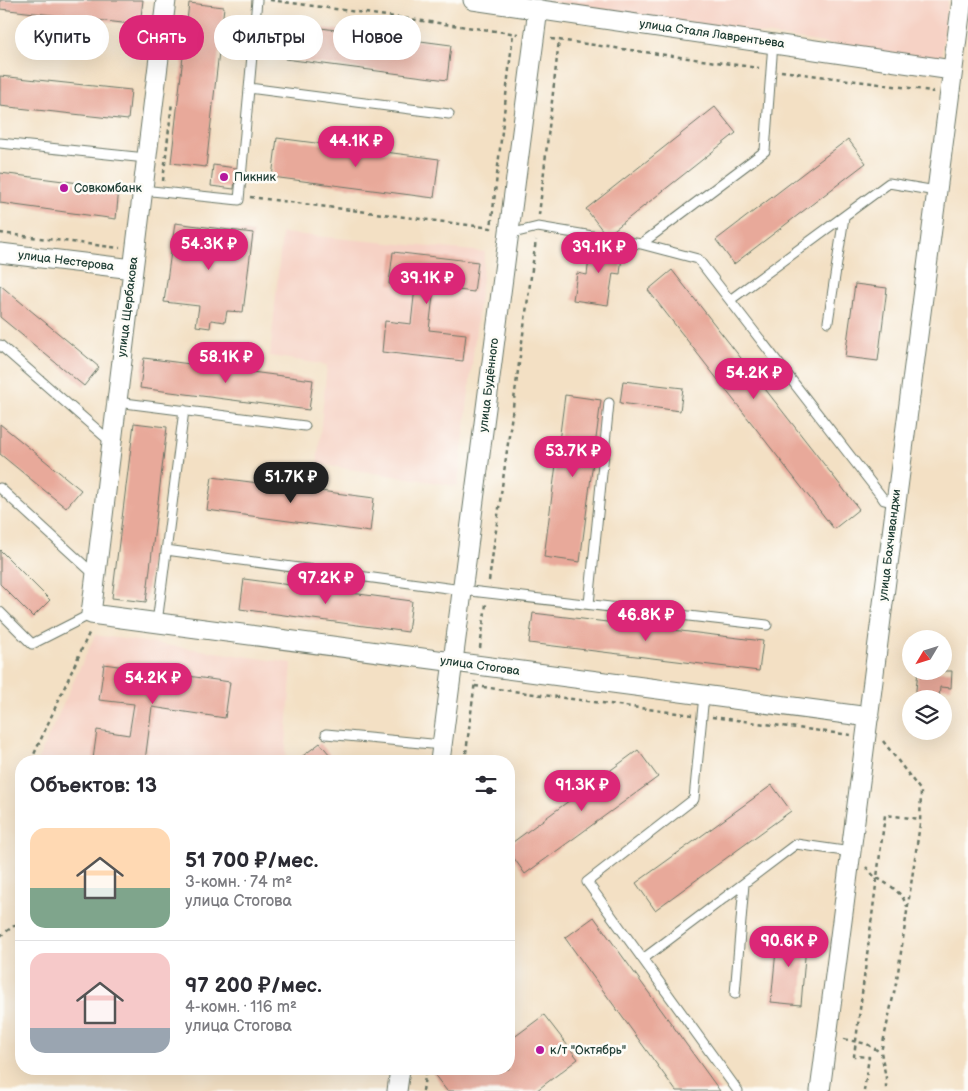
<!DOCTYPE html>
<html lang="ru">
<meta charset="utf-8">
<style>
:root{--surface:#fff;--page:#f7f7f7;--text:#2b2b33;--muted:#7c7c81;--line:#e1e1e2;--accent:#db2777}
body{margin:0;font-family:"Balsamiq Sans",sans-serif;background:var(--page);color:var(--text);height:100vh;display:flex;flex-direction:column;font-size:19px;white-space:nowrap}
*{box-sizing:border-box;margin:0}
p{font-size:16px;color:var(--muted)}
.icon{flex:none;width:28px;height:28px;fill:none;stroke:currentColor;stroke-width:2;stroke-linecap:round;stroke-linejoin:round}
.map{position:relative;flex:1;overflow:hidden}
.sheet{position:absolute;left:15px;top:755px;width:500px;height:320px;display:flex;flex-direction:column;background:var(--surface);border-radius:20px;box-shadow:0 5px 20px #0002}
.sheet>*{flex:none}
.top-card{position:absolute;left:15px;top:15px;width:500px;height:45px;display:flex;gap:10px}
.needle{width:32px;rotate:232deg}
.tools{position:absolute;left:902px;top:630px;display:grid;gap:10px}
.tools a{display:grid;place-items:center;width:50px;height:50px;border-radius:50%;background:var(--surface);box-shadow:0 5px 20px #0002;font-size:25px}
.price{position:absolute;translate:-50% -42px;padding:0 11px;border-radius:18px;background:var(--accent);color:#fff;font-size:16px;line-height:32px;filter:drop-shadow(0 1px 2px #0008)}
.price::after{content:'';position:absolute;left:50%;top:30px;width:15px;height:11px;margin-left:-8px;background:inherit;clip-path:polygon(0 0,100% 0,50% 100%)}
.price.on{background:#222;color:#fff}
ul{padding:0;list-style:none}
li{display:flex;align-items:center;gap:15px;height:125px;padding:0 15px}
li+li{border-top:1px solid var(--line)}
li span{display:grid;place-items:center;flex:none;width:140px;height:100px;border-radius:15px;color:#555}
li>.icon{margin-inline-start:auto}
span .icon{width:60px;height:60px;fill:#fffc;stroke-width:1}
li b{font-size:21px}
h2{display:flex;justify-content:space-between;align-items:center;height:60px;padding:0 15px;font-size:21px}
.chip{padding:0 18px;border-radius:22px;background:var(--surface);box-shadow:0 5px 20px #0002;font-size:18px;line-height:45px}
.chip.on{background:var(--accent);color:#fff}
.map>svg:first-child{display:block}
.built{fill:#f6d2c5}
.building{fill:#e8a99a}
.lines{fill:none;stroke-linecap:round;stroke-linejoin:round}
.lane-casing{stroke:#697666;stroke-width:11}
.street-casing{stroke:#697666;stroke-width:21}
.path{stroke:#697666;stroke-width:2.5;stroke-dasharray:4 4;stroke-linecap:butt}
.lane{stroke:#fff;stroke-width:9}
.street{stroke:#fff;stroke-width:19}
.poi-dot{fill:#b5179e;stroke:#fdfcf7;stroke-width:2}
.labels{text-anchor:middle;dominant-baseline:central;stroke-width:5;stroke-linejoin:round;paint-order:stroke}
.street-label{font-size:12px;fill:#1f3d34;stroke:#fdfcf7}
.poi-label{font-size:12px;fill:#1f3d34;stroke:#fdfcf7;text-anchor:start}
</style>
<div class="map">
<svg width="968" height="1091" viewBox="0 0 968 1091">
<rect width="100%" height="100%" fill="#fdfcf7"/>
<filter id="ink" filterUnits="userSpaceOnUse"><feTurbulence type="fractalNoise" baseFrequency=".02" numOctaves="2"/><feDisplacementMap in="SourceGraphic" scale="10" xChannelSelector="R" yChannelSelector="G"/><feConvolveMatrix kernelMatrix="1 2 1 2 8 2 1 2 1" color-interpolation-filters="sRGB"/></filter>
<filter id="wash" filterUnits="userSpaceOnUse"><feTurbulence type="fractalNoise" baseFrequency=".0096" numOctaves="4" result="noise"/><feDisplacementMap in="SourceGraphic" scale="20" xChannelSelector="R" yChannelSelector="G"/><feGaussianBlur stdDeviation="1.12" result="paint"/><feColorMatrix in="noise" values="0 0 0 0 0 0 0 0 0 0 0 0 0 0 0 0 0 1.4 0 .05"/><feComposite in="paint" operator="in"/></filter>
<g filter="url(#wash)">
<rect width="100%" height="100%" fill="#f3e0c4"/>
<!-- built -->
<path class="built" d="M541 0H948L941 61Z
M282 233 485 252 458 486 317 464 327 365 270 356Z
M95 635 292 663 285 761H37Z"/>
<g id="blocks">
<!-- building -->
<path class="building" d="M0 0H143L140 25 0 9Z
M189 3 224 7 206 167 171 163Z
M290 24 451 45 447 80 285 59Z
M0 76 131 90 128 120 0 106Z
M715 107 736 133 610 233 603 231 586 209Z
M277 138 439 159 434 198 272 177Z
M848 139 866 163 734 264 716 240Z
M213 165 236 168 234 189 211 186Z
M0 173 119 188 116 219 0 203Z
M175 223 253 233 243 312 227 311 225 322 211 320 210 328 196 326 199 306 164 302Z
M591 242 623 247 620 274 613 273 608 305 573 300 577 273 587 275Z
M393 252 478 262 474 292 434 287 429 330 466 334 463 361 382 352 385 321 411 324 415 287 389 284Z
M672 270 859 509 834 529 648 290Z
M855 284 887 288 878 361 845 357Z
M0 285 99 367 84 386 0 317Z
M144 358 313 380 309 410 140 388Z
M623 381 683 388 680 411 620 403Z
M565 395 601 400 580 562 544 557Z
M134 423 167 427 146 602 112 598Z
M0 424 81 490 66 508 0 454Z
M212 477 374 498 370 532 207 510Z
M0 550 50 600 33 617 0 584Z
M244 579 412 601 408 632 240 609Z
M533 613 763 641 759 671 529 643Z
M104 664 230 682 225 718 152 707 145 761H113L93 759 97 730 129 735 134 704 99 700Z
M918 671H952L951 688 940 687 939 699H915Z
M320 743 335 761H296Z
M638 750 658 777 525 874 509 851V845Z
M772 785 791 811 655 910 636 883Z
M594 917 720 1091H676L565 938Z
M778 930 807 933 801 1005 771 1002Z
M544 1015 578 1059 536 1091H447L430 1069H509V1041Z"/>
</g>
</g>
<g filter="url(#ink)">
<use href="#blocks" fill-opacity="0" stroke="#697666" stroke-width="1"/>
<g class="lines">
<defs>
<path id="lane" d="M249 88 449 114
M0 143 146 158
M142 190 239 200 257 0
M509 234 538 227 641 244 698 259 882 497 884 500 896 503
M641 244 765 151 773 43
M730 300 889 183 936 191
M828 322 844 217
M0 345 111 442
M117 402 305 426
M0 488 96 576
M166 550 462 590 767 625
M589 604 609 403
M0 612 32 644 91 614
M157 623 184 410
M704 695 694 799 587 882 738 1091
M326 734 442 745
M643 959 796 844 851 852
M735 994 744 884"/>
<path id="street" d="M166 0 91 614 869 717
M473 0 952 70
M0 253 133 269
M440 761 538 9
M397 1091 400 1069
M820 1091 896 503 962 0"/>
</defs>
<!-- lane casing -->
<use href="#lane" class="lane-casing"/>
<!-- street casing -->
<use href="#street" class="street-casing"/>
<!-- path -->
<path class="path" d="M270 0 518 34
M551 39 759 68
M781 71 932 91V93
M163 181 172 102
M250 197 491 228 513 34
M539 215 559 40
M0 233 120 248
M489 581 536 240
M480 648 486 604
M475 686 692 715
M712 717 851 735
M883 741 921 791 920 824 897 979 881 1052 886 1078V1091
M31 761 90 631
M465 761 475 681
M866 867 874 876 892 887 902 896 907 906
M0 936 21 921
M844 1039 867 1044 880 1052
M423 1091 426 1069
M864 1091 869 1057 854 1056 885 815 920 819"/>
<!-- lane -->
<use href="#lane" class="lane"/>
<!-- street -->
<use href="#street" class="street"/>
</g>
</g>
<!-- markers -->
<g class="poi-dot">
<circle cx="224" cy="177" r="5"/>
<circle cx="64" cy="188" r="5"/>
<circle cx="540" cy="1050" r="5"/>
</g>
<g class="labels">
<!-- street labels -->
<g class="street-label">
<text transform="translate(712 34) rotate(8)">улица Сталя Лаврентьева</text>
<text transform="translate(66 261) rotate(7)">улица Нестерова</text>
<text transform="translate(128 307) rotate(-83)">улица Щербакова</text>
<text transform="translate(489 385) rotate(-83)">улица Будённого</text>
<text transform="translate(890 545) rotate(-83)">улица Бахчиванджи</text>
<text transform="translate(480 666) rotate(8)">улица Стогова</text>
</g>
<!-- poi labels -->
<g class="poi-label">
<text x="234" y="177">Пикник</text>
<text x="74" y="188">Совкомбанк</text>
<text x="550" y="1050">к/т "Октябрь"</text>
</g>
</g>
</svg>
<div class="tools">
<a><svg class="needle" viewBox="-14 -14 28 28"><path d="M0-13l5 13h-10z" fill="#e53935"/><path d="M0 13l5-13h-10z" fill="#7c7c81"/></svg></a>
<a><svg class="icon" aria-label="layers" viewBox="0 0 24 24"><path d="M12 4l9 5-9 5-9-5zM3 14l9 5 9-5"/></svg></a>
</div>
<b class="price" style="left:356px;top:168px">44.1K ₽</b>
<b class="price" style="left:209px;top:271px">54.3K ₽</b>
<b class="price" style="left:599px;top:274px">39.1K ₽</b>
<b class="price" style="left:427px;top:305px">39.1K ₽</b>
<b class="price" style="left:226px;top:384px">58.1K ₽</b>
<b class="price" style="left:754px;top:400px">54.2K ₽</b>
<b class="price" style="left:573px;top:478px">53.7K ₽</b>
<b class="price on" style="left:291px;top:504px">51.7K ₽</b>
<b class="price" style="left:326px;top:605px">97.2K ₽</b>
<b class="price" style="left:646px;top:642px">46.8K ₽</b>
<b class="price" style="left:153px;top:705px">54.2K ₽</b>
<b class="price" style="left:582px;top:812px">91.3K ₽</b>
<b class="price" style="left:789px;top:968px">90.6K ₽</b>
<div class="top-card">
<a class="chip">Купить</a>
<a class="chip on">Снять</a>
<a class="chip">Фильтры</a>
<a class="chip">Новое</a>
</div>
<section class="sheet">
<h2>Объектов: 13<svg class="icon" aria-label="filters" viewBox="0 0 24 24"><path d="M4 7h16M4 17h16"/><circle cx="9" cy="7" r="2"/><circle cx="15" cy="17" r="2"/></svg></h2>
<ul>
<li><span style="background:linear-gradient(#ffd9b3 60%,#7fa58c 0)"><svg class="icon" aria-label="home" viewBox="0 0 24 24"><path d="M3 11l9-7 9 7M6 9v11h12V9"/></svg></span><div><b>51 700 ₽/мес.</b><p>3-комн. · 74 m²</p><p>улица Стогова</p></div></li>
<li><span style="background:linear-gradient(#f6c9c9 75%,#9aa5b1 0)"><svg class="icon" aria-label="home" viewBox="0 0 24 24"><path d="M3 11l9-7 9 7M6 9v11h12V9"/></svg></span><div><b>97 200 ₽/мес.</b><p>4-комн. · 116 m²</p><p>улица Стогова</p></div></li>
</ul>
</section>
</div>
